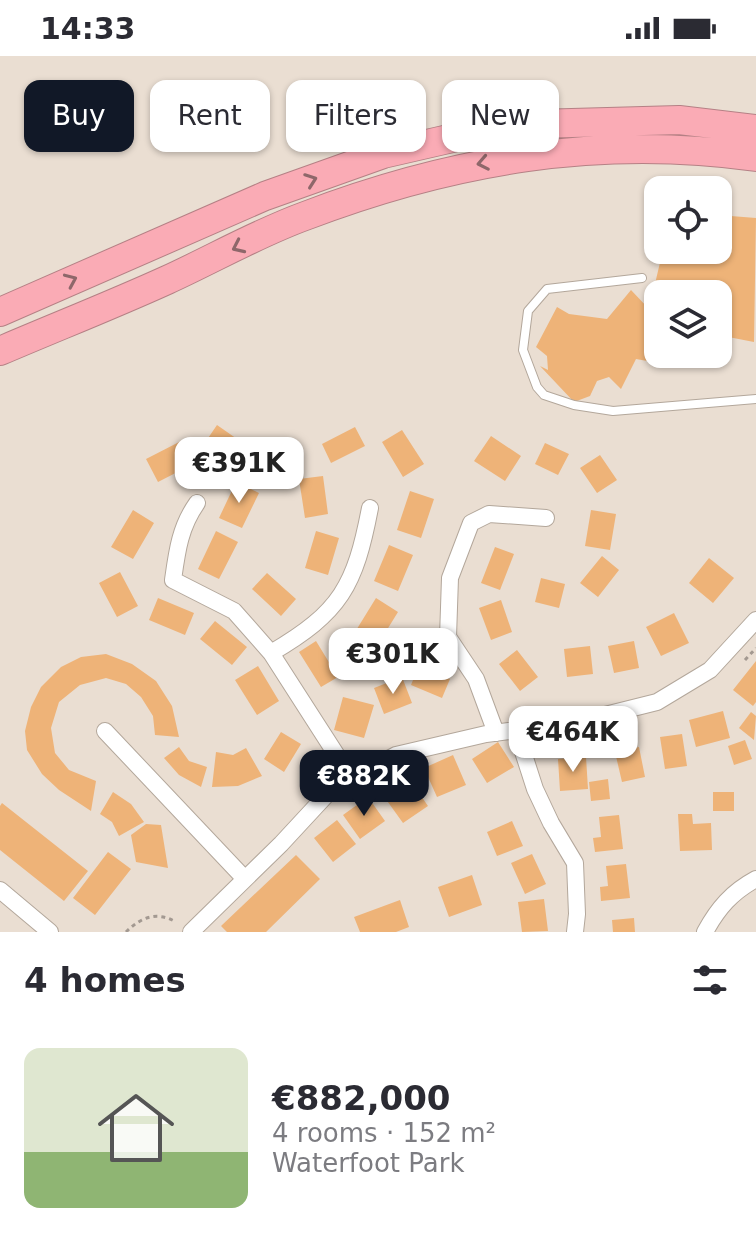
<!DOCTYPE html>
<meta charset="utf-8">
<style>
:root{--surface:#fff;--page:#f2f2f3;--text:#2b2b33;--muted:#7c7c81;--accent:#111827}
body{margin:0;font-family:"DejaVu Sans",sans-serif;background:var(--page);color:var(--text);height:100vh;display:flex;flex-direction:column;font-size:30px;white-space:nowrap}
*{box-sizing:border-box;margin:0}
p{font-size:26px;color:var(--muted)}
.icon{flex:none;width:44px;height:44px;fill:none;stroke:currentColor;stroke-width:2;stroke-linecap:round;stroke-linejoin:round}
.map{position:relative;height:876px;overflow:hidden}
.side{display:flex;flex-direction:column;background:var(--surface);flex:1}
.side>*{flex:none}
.banner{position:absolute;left:24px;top:24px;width:708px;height:72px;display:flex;gap:16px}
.tools{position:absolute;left:644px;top:120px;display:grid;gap:16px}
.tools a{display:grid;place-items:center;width:88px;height:88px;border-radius:16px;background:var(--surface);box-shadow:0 2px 6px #0004;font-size:40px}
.price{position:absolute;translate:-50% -68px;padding:0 18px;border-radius:16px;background:#fff;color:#222;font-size:26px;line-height:52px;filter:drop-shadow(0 2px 4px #0008)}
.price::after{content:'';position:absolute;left:50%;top:48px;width:24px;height:18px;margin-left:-12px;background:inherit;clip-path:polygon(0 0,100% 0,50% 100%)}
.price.on{background:var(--accent);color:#fff}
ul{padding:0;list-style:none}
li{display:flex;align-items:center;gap:24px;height:200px;padding:0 24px}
li span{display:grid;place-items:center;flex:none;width:224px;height:160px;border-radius:16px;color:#555}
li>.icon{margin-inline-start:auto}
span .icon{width:96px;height:96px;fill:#fffc;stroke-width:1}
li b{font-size:34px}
h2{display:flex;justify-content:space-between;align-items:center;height:96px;padding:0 24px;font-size:34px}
.tag{padding:0 28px;border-radius:16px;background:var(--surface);box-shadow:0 2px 6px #0004;font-size:28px;line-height:72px}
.tag.on{background:var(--accent);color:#fff}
.status{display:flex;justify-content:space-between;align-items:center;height:56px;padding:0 40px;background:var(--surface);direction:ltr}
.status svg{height:22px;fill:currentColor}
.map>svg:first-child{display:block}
.building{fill:#eeb378}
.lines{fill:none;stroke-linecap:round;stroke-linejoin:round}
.lane-casing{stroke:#b3a79b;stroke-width:10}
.street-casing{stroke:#b3a79b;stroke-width:18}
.highway-casing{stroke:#b58085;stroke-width:30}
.path{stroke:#a39991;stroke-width:3;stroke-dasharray:4 4;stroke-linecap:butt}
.lane{stroke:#fff;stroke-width:8}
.street{stroke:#fff;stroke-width:16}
.highway{stroke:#faabb5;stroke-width:28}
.oneway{stroke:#8e676a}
</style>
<div class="status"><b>14:33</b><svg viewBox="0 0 49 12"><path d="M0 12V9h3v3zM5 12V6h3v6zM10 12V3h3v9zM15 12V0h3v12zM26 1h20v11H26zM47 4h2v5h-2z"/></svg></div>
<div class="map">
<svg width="756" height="876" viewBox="0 0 756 876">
<rect width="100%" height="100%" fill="#eaded2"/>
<!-- building -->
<path class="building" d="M718 159 756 162 754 286 718 279V238H658V298H667L664 308 636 303 621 333 609 321 597 325 590 340 574 346 540 310 548 314 547 300 536 291 557 251 569 258 607 263 631 234 649 253 663 194H718Z
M217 369 250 392 235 414 202 391Z
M355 371 365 390 331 407 322 388Z
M402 374 424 408 403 421 382 386Z
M491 380 521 400 505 425 474 405Z
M185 383 197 406 158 426 146 403Z
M545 387 569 398 558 419 535 408Z
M600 399 617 424 597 437 580 412Z
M323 420 328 458 305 462 299 423Z
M236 426 259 437 242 472 219 462Z
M410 435 434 443 421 482 397 474Z
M133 454 154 467 133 503 111 491Z
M591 454 616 458 610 494 585 490Z
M216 475 238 486 219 523 198 513Z
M316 475 339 482 328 519 305 512Z
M389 489 413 499 398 535 374 525Z
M495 491 514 498 500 534 481 527Z
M602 500 619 514 598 541 580 527Z
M709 502 734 522 713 547 689 527Z
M120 516 138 550 117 561 99 527Z
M267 517 296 543 281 560 252 533Z
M541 522 565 528 559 552 535 546Z
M158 542 194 557 185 579 149 564Z
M376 542 398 556 377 590 355 576Z
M501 544 512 576 491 584 479 552Z
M674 557 689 587 661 600 646 571Z
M215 565 247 591 232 609 200 583Z
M316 585 338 621 321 631 299 596Z
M634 585 639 612 614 617 608 590Z
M590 590 593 618 567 621 564 593Z
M517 594 538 621 520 635 499 608Z
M106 598 132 608 156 625 172 650 179 681 155 679 153 660 141 641 126 628 106 622 80 629 59 646 51 672 55 697 69 714 96 725 91 755 59 734 42 718 27 694 25 675 31 651 41 631 61 611 81 601Z
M756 605V646L753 650 733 634Z
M419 609 450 623 442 642 411 629Z
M258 610 279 645 257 659 235 624Z
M402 621 412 647 384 658 374 632Z
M343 641 374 649 364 682 334 674Z
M723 655 730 682 696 691 689 664Z
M751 656 756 660 754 684 739 672Z
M281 676 301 688 284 716 264 703Z
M682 678 687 710 665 713 660 681Z
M745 684 752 703 734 709 728 690Z
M498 686 514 711 487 727 472 703Z
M179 691 189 705 207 711 201 731 179 719 164 702Z
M639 691 645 721 622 726 615 696Z
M246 692 262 720 238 730 212 731 216 696 233 699Z
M453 699 466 729 437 741 424 712Z
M586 701 588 733 560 735 558 703Z
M608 723 610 743 591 745 589 726Z
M410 724 428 750 403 767 385 742Z
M113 736 131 748 144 766 119 780 112 766 100 758Z
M713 736H734V755H713Z
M368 741 385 765 360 783 343 759Z
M2 747 88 815 64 845 0 794V750Z
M678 758H692L693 768 711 767 712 794 680 795Z
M619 759 623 793 595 796 593 782 601 781 599 761Z
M337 764 356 788 333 806 314 782Z
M512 765 523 790 497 800 487 776Z
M146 768 161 769 168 812 136 806 131 779Z
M108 796 131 813 95 859 73 842Z
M532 798 546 828 525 838 511 807Z
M296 799 320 823 266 876H227L221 870Z
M626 808 630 842 601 845 600 831 608 830 606 810Z
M472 819 482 849 449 861 438 831Z
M544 843 548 875 522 876 518 846Z
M400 844 409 871 396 876H360L354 861Z
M634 862 635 876H613L612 864Z"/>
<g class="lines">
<defs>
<path id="lane" d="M642 222 547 233 528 255 523 294 537 331 544 339 574 349 613 355 756 343"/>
<path id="street" d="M197 447C180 471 177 495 173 524L234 555 271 597 352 723
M271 597C341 556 355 530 370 452
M516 674 535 733 551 767 575 807 577 858 575 876
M105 675 245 823
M496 677 476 623 448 581 450 522 471 467 489 458 546 462
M0 834 50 876
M191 876 281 788 331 734 396 699 486 678 577 666 657 646 710 614 756 564
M705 876C718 852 732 836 756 823"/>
<path id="highway" d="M0 256 265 140 383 98 457 81 536 68 679 64 756 73
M0 295C56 271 112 249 167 224 213 203 258 177 305 160 452 104 599 79 756 101"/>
</defs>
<!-- lane casing -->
<use href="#lane" class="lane-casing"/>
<!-- street casing -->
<use href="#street" class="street-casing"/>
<!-- highway casing -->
<use href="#highway" class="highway-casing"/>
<!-- path -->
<path class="path" d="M745 604 756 592
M126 876C141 861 157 855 176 866"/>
<!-- lane -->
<use href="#lane" class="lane"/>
<!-- street -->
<use href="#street" class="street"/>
<!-- highway -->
<use href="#highway" class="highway"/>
</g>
<!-- one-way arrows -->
<defs><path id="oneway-chevron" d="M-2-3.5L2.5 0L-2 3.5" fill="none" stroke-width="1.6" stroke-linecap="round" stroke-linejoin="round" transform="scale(2)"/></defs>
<g class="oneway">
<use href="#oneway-chevron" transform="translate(483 107) rotate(169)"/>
<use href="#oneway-chevron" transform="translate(311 124) rotate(-20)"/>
<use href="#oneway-chevron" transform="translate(238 191) rotate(155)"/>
<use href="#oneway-chevron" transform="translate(71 224) rotate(-24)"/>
</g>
</svg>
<div class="tools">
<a><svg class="icon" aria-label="locate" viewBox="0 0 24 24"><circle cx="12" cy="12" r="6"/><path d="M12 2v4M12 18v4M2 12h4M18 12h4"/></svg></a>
<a><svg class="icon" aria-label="layers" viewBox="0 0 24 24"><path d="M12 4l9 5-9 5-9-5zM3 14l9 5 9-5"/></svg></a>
</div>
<b class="price" style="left:239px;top:449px">€391K</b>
<b class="price" style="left:393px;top:640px">€301K</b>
<b class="price" style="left:573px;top:718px">€464K</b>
<b class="price on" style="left:364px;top:762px">€882K</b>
<div class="banner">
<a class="tag on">Buy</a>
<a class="tag">Rent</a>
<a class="tag">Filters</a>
<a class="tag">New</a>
</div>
</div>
<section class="side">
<h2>4 homes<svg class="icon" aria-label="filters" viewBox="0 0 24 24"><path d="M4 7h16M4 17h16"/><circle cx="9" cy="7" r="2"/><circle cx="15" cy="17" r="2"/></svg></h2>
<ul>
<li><span style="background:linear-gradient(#dfe7d0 65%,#8fb573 0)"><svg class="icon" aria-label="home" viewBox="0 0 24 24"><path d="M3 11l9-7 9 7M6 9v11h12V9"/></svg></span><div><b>€882,000</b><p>4 rooms · 152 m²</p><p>Waterfoot Park</p></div></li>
</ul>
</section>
